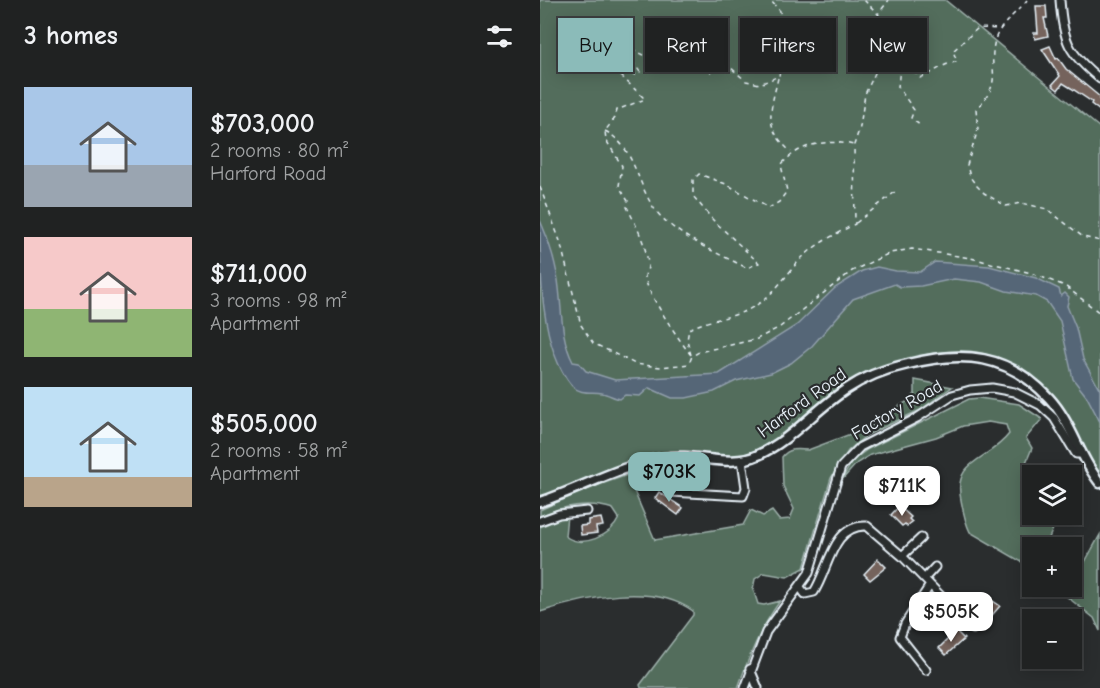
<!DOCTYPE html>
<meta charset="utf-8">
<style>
:root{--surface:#202222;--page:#282a2a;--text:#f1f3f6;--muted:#a2a4a5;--line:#3d3f40;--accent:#8bbbb9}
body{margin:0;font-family:"Comic Neue",sans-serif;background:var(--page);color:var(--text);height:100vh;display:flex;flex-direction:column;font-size:22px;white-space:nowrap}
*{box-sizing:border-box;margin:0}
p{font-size:20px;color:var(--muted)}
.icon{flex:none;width:33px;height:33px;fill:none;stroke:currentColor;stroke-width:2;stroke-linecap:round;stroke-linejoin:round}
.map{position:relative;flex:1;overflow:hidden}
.panel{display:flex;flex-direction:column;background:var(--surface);width:540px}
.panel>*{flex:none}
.top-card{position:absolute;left:18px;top:18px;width:452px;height:54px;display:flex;gap:12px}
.fabs{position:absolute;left:482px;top:465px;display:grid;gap:12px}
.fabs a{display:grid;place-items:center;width:60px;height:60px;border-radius:0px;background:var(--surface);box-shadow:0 3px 15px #0003,0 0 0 2px var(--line);font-size:30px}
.price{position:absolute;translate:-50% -51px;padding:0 14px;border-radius:12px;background:#fff;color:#222;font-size:20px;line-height:39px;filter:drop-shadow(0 2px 3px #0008)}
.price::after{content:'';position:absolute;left:50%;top:36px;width:18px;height:14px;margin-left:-9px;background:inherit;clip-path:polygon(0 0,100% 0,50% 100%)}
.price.current{background:var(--accent);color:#111}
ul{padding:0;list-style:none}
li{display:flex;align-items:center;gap:18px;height:150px;padding:0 24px}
li span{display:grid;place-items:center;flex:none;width:168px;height:120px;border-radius:0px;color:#555}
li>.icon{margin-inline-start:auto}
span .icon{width:72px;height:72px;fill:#fffc;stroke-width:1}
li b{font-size:26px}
h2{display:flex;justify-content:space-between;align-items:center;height:72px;padding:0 24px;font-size:26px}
.pill{padding:0 21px;border-radius:0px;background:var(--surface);box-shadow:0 3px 15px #0003,0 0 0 2px var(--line);font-size:21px;line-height:54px}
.pill.current{background:var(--accent);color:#111}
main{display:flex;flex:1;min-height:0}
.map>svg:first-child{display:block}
.green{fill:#526d5c;stroke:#9dafaa;stroke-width:1.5}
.water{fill:#567;stroke:#909eab;stroke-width:1.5}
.building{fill:#74645b;stroke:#e8f1f8;stroke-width:1.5}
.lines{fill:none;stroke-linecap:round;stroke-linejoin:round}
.minor-casing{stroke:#e8f1f8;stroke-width:11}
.major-casing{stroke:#e8f1f8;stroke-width:13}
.path{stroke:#e8f1f8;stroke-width:1.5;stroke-dasharray:4.5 4.5;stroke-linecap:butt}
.minor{stroke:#2a2d2e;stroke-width:7}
.major{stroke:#2a2d2e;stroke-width:8}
.labels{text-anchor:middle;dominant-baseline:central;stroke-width:4.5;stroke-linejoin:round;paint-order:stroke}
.street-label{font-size:18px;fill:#e8f1f8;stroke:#2a2d2e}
</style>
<main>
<section class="panel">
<h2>3 homes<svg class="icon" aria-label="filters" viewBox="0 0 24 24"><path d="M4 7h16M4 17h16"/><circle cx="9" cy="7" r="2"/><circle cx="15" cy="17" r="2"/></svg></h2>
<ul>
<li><span style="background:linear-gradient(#a9c7e8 65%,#9aa5b1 0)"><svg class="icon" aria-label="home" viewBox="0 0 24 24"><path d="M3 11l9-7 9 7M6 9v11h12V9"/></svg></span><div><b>$703,000</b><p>2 rooms · 80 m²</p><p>Harford Road</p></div></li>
<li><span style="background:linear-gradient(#f6c9c9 60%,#8fb573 0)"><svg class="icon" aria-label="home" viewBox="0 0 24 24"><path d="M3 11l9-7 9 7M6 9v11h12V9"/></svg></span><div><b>$711,000</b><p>3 rooms · 98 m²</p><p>Apartment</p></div></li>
<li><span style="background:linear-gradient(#bfe0f5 75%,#b9a48a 0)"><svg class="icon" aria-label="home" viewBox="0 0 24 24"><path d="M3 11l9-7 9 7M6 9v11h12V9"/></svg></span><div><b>$505,000</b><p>2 rooms · 58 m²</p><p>Apartment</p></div></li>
</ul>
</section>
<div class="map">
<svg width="560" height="688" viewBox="0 0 560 688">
<rect width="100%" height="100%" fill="#2a2d2e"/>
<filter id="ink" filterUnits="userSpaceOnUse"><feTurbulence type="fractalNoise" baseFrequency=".0167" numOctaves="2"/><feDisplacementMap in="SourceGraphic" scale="12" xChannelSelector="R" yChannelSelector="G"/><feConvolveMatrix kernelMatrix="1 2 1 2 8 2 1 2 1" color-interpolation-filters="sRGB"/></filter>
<g filter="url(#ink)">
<!-- green -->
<path class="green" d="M0 0H405L560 128V477C545 454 537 426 520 406 512 397 500 391 491 384 480 376 469 365 458 359 413 336 333 367 294 393 268 412 245 440 214 453 187 464 153 450 124 454 80 461 41 482 0 498Z
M375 380 412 387 380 410 327 435 308 451 291 478 264 568 247 577 224 573 215 579 213 589 218 604 224 605 240 601C220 629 209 656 198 688H101L100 685 153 615V611C113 582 43 598 0 612V527L27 515 25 536C42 549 71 536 79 518L73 509C49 501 22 506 0 516V510C27 497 137 449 161 468L160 472H127L91 484 115 540 203 525 211 510 223 516 232 511 239 520 250 519 254 509 243 486 242 457C249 448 257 449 268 450L348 420 356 408 370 400 375 394Z
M439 398 479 404 502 419 486 438 492 448 485 465 493 475 492 514 519 515 505 547 492 548V568L430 532C425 522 423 511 421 500 412 459 449 461 469 434L466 425 448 422 423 426 396 437 330 455 317 463 301 481 313 460 328 449 429 399Z
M560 535V631L554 618 526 596Z"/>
<!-- water -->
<path class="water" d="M0 220C9 240 17 267 19 288 22 313 21 339 33 362L39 363 46 371 75 380 179 374 257 325 295 288 322 271 337 267 356 271 380 272 395 262 449 266 496 278 519 289 521 296 525 293 529 297 527 306 536 328 543 359 560 390V422L547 397 533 379 520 321 507 302 496 296 466 291 441 282 414 279 381 286 360 287 355 284 313 299 272 346 251 363 231 373 196 381 174 392 146 398H132L109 388 100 396 85 395 80 399C74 398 68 394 62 393 52 391 41 395 32 386 0 348 0 272 0 220Z"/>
<!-- building -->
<path class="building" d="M496 6H506L507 18H504L508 36 495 39 494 33H498Z
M510 46 516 59 518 58 526 69 560 97V111L551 104 552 102 531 88 523 83 518 90 512 85 520 76 502 49Z
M119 492 143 508 138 515 115 498Z
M359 506 371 517 369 519 372 522 367 526 365 524 362 526 351 515Z
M61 518 63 526 56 527 57 533 41 535 40 526 48 525V520Z
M338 559 346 567 330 580 324 574Z
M453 601 460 606 447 621 439 614Z
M416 631 424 639 406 655 399 648Z"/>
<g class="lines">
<defs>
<path id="minor" d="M520 0C523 41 528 53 560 79
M131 492 203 496 206 488 202 460
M0 521 19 514 47 511
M362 556 381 538
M384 579 395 567
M260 587 265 594 274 592C289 569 292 524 327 526L362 556 433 629
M210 669 218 688
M386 670 360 637 365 624 390 585
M205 688 226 632 269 573 301 467 320 447 377 418 412 395 430 390 452 388 474 392 500 405 514 418 536 454H542"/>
<path id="major" d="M0 502C42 488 79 466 124 458 155 452 189 469 218 455 251 440 275 410 305 390 324 377 345 369 368 364 423 350 468 354 509 398 532 423 539 457 560 483"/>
</defs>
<!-- minor casing -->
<use href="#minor" class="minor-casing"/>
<!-- major casing -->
<use href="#major" class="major-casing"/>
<!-- path -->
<path class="path" d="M324 0 338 14
M487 0C478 12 459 25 455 40 447 72 465 80 436 109L438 129 427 165 430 177 436 185 444 193 466 206 481 203 507 209 543 237 560 241
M355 41C368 48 368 68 380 78 394 73 403 63 417 62L413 51 438 28 460 29
M361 57 358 87 374 110 371 118 382 127
M238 78C230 113 223 126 251 152
M65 131C95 146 97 186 116 211 137 237 178 253 207 268L219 263 173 220 153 196V180L159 174 186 184 229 208 239 202 247 191 241 165C260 143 287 139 314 145
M0 187 20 241 41 325 53 343 95 364 121 367 149 364 152 356 159 352 217 339 240 327 312 271 350 253 372 249 431 258 491 273 525 286 560 313
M316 223 355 192
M151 355C141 343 105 290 105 277 105 272 109 269 108 264 106 244 96 225 87 207L88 201 79 186 82 166 66 140 65 131 75 118 77 110 105 99 78 73 79 69 84 68 95 75 100 72 85 51 87 47 104 55H116L140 65 158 64 171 72 177 67H190L206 81 220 84 239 76 243 53 240 11 230 0
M151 355 147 340 149 329C170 318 194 319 215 306 233 295 244 278 257 263 273 245 294 235 315 224L314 145 320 127 325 94 336 71 361 56 355 40 338 14 349 0"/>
<!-- minor -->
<use href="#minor" class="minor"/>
<!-- major -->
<use href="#major" class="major"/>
</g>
</g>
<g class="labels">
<!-- street labels -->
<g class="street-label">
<text transform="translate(262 403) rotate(-36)">Harford Road</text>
<text transform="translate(357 410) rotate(-30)">Factory Road</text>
</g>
</g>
</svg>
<div class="fabs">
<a><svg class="icon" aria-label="layers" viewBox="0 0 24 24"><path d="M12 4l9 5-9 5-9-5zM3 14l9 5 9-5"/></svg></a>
<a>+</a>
<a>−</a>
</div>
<b class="price current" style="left:129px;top:503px">$703K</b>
<b class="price" style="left:362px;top:517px">$711K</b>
<b class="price" style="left:411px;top:643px">$505K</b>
<div class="top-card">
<a class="pill current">Buy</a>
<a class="pill">Rent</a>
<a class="pill">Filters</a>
<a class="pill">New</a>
</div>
</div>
</main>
